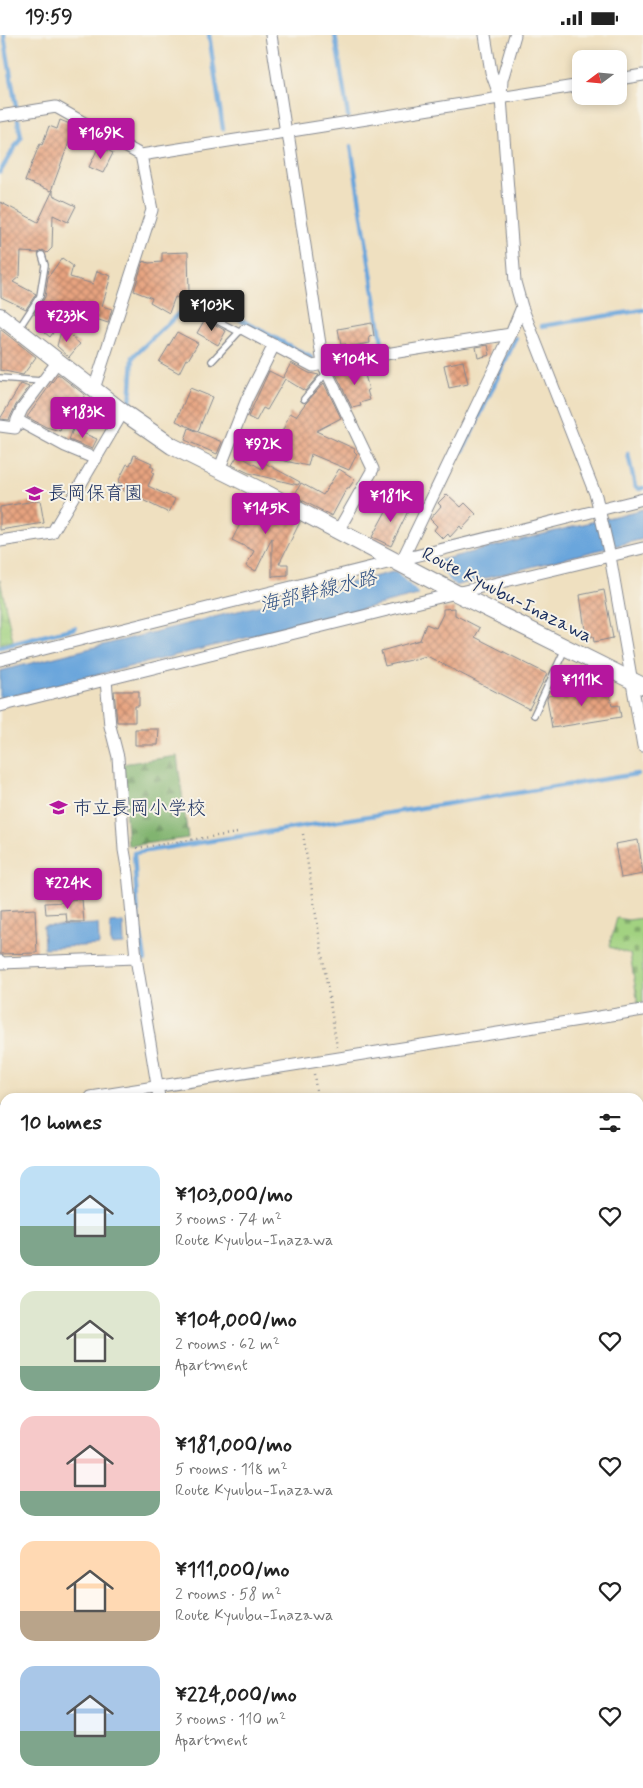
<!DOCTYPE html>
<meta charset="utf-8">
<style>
:root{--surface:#fff;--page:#f6f6f6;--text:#222;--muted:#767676;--accent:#b5179e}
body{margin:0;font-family:Mynerve,"Klee One",sans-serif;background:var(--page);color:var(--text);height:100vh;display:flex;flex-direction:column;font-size:19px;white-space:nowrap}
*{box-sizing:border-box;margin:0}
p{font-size:16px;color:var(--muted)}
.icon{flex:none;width:28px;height:28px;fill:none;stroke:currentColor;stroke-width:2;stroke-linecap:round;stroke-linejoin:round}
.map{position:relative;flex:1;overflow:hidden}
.details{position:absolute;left:0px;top:1058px;width:644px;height:696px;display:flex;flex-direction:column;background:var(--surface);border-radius:15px 15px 0 0;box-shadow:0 2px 8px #0003}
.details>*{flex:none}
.needle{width:32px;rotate:254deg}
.tools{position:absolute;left:572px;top:15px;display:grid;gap:10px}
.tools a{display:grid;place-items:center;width:55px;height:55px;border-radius:10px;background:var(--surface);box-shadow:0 2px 8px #0003;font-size:25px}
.price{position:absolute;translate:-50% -42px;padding:0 11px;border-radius:5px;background:var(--accent);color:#fff;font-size:16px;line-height:32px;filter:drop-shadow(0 1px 2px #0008)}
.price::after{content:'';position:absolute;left:50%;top:30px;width:15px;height:11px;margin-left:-8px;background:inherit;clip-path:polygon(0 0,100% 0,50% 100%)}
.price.current{background:#222;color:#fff}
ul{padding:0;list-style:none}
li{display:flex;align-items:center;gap:15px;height:125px;padding:0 20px}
li span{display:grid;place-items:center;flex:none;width:140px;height:100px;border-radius:15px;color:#555}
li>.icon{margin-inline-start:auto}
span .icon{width:60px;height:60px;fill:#fffc;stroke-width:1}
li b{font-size:21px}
h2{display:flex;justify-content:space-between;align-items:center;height:60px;padding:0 20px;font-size:21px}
.status{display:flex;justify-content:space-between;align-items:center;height:35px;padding:0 25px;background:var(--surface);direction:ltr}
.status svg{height:14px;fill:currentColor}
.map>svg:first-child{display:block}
.green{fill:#a2d281;stroke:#5e8070}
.forest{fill:url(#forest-firs);stroke:#4e7266}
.cemetery{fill:url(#cemetery-stones);stroke:#5e8070}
.park{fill:url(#park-tufts);stroke:#5e8070}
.water{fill:#6ba6dc;stroke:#436a9d}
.pier{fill:#efe0c0}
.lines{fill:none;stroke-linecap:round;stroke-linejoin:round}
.stream{stroke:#6ba6dc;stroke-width:4.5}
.building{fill:url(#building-cross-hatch)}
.lane-casing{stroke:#85888f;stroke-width:8}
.street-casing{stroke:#85888f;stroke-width:13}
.secondary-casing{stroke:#85888f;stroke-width:18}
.path{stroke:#85888f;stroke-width:2.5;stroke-dasharray:1 4;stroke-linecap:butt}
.lane{stroke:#fff;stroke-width:5.5}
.street{stroke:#fff;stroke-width:11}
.secondary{stroke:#fff;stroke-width:16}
.labels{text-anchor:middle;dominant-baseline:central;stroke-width:4;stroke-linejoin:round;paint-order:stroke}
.poi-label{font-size:19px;fill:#1b2f5e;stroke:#f7f3e8;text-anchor:start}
.street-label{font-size:19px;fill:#1b2f5e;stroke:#f7f3e8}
.water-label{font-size:20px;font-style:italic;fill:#335384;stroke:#f7f3e8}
</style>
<div class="status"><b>19:59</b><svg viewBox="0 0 49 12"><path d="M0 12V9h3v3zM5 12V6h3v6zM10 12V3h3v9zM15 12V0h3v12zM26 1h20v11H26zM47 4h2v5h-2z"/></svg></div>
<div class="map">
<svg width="643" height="1753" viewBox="0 0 643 1753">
<defs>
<pattern id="forest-firs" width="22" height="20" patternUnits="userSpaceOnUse" patternTransform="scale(1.25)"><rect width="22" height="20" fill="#81b46f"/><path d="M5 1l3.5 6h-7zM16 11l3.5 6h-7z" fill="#69935e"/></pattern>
<pattern id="cemetery-stones" width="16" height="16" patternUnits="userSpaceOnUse" patternTransform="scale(1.25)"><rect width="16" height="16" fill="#a2d281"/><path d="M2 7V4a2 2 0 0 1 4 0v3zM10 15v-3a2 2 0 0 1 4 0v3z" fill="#83ab6d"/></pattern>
<pattern id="park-tufts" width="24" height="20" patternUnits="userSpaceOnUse" patternTransform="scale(1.25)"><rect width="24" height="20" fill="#a2d281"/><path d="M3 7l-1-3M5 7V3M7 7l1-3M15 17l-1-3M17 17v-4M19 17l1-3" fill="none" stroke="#83ab6d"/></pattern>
<pattern id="building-cross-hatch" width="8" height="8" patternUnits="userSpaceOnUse" patternTransform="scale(1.25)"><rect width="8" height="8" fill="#e7a37f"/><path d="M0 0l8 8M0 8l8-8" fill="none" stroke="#ba856b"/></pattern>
</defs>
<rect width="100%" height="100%" fill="#f7f3e8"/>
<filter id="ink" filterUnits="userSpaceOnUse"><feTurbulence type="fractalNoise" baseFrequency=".02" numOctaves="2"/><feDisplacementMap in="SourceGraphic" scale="10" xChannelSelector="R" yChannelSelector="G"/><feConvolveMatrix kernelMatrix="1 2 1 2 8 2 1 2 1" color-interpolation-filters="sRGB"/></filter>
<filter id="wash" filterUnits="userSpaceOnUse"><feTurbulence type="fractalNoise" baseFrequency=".0096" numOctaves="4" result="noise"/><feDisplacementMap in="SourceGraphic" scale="20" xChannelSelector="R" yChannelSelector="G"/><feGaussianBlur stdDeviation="1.12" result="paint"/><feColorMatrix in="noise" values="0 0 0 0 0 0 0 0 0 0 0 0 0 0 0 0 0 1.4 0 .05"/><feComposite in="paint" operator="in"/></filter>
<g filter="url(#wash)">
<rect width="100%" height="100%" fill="#efe0c0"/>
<!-- green -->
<path class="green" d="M0 1675 5 1677V1749H115L122 1753H0Z
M639 1690H643V1728L639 1729Z"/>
<!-- forest -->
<path class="forest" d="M177 721 188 803 128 811 122 729Z
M0 1429 5 1432C5 1448 4 1464 0 1480Z
M5 1493V1573L0 1578V1508Z
M164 1749H189L197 1753H163Z"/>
<!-- cemetery -->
<path class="cemetery" d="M617 883 628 885 643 883V968L638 969 630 919 609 912Z"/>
<!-- park -->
<path class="park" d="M0 545 13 606 0 609Z"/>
<!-- water -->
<path class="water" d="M643 474V504L0 664V636Z
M123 887 124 909 111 910 110 888Z
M98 889 99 910 44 913 43 891Z"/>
<!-- pier -->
<path class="pier" d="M431 525 457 553 421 561 394 534Z"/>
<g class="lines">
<!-- stream -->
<path class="stream" d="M4 0 16 72
M209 0 223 94
M335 0 348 81
M351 111 382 308
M0 137 21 102 18 85
M542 291 643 275
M130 370 133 322 197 261 312 323
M463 416 516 303
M628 419 635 451 639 454 643 453
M0 612 75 593
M145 925 138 883 134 818 637 739
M639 1213 643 1212
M0 1312H5
M0 1672 5 1675
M191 1749 199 1753
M224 1753 225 1749"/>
</g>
<g id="blocks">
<!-- building -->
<path class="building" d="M60 85 75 91 51 156 25 146 38 113 40 109 42 110 49 91 57 94Z
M99 111 113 118 103 138 89 132Z
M53 155V160L76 171 68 187 53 180 52 213 47 218 43 215 38 218 21 217 20 241 13 247 36 259 26 274 1 262 0 167 38 187Z
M188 217 189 257 183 264 175 262 169 278 150 267 152 263 134 256 143 226 149 228 162 227V218Z
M62 223 73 231 70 242 93 249 97 236 111 241 102 271 112 274 108 288 96 284 97 280 72 272 50 302 38 292 45 284 34 279 45 262 48 242Z
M205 284 226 296 218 310 197 298Z
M372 288 374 301 369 302 370 308 346 312V309L341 310 338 294Z
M62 293 80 309 69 322 57 311Z
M0 294 36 322 23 340 0 335Z
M177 297 198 308 188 325 186 324 179 338 159 327Z
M488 310 490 320 478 323 476 312Z
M463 326 468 349 449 353 444 330Z
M291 328 309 338 319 340 305 356 285 344 267 375 263 373 256 386 248 382 269 336 283 343Z
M363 332 369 355H367L370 365 360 368 361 371 352 373 336 339Z
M58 339 85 360 79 368 69 364 60 396 46 392 27 382Z
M324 348 341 383 316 396 355 414 354 416 357 419 349 435 311 419 308 431 276 424 280 402 290 378 296 381 305 369Z
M21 349 29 352 16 370 9 385 0 384Z
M190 353 212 362 198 396 176 386Z
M189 393 222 407 217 419 185 405Z
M73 394 97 404 92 414 69 405Z
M134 420 152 428 150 431 154 433 152 437 154 438 148 451 175 464 169 478 120 454 122 449 118 447 127 429 130 430Z
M238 420 262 434 263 427 300 447 298 450 249 438 232 430Z
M339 434 355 444 349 453H347L332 481 294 461 301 448 323 460Z
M447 459 461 472 465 468 476 479 462 494 460 491 450 502 448 499 443 504 434 495 437 491 430 484 441 471 438 468Z
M253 463 300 487 279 529H288V540L273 541 272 542V503L256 536 246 531 254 516 232 505Z
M40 465 44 488 0 495V472Z
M392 465 409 474 391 511 372 502Z
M604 555 613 603 594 607 593 601 586 602 580 560Z
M455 573V580L480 593 475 602 547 639 529 674 427 621 385 631 381 616 420 605 426 589 436 593 443 579V574Z
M607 650 612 671 619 670 621 682 552 693 547 664 548 661Z
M114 656H139V671H135V687H117Z
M135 694H159L158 710H135Z
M638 805 643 839 621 843 615 809Z
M82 864 84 887H67L66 878 46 879 45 868 66 867V865Z
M35 874 37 918 0 919V876Z"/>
</g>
</g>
<g filter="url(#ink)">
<use href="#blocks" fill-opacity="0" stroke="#85888f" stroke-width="1"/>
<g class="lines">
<defs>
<path id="lane" d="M212 283 239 297 241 296
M19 293 40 261 45 230 42 220
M212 326 239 297
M0 343 42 346
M304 364 327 337
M534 680 565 614"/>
<path id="street" d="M271 0 286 98
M485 0 491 37 499 59
M515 0 502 45 501 63 515 247 522 272 596 461 610 521 643 711
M619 44 643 40
M0 81 56 72 141 120 581 50
M288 98 323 329 511 299
M245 295 313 331 323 329 373 434 338 496
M94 354 152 175 141 120
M17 385 65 411 96 424
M0 391 15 393 17 385 22 374 58 326
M219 435 247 364 274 310
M0 506 52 498 123 377
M403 523 511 299 522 272
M0 625 643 464
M106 645 110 691 118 722 124 815 128 838 136 923 159 1062
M0 671 456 558 643 513
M0 926 1 928 136 923
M91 1062 643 975
M0 1076 5 1075
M0 1306 5 1305
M0 1409H5
M639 1447H643
M639 1686 643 1685"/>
<path id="secondary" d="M0 281 123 377 172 411 262 456 456 558 643 651"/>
</defs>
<!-- lane casing -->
<use href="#lane" class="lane-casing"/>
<!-- street casing -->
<use href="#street" class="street-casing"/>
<!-- secondary casing -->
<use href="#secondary" class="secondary-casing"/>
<!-- path -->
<path class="path" d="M303 799 337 1012
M137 813 237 798
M314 1039 317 1062
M0 1495 5 1481
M160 1749 161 1753
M200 1749 209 1753"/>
<!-- lane -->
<use href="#lane" class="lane"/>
<!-- street -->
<use href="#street" class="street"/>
<!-- secondary -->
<use href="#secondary" class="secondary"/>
</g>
</g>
<!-- icons -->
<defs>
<symbol id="school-bare" viewBox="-9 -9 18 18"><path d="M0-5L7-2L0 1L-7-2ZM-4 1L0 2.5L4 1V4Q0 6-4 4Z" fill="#b5179e" stroke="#f7f3e8" stroke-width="2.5" paint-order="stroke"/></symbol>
</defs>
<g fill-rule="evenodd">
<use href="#school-bare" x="22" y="446" width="25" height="25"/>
<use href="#school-bare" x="46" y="760" width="25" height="25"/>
</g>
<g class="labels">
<!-- poi labels -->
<g class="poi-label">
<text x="48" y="458">長岡保育園</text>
<text x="73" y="773">市立長岡小学校</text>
</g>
<!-- street labels -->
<g class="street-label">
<text transform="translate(507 560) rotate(27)">Route Kyuubu-Inazawa</text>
</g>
<!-- water labels -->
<g class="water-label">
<text transform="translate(318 557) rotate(-14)">海部幹線水路</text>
</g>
</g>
</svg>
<div class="tools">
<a><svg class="needle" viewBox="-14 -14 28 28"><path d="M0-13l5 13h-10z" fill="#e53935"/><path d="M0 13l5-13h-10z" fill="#767676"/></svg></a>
</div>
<b class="price" style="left:101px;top:125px">¥169K</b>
<b class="price current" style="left:212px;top:297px">¥103K</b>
<b class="price" style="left:67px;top:308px">¥233K</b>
<b class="price" style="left:355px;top:351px">¥104K</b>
<b class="price" style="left:83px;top:404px">¥183K</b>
<b class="price" style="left:263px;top:436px">¥92K</b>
<b class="price" style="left:391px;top:488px">¥181K</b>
<b class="price" style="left:266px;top:500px">¥145K</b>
<b class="price" style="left:582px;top:672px">¥111K</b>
<b class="price" style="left:68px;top:875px">¥224K</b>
<section class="details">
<h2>10 homes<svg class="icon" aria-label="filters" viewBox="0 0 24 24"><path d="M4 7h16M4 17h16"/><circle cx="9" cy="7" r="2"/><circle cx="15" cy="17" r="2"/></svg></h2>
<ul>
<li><span style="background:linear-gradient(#bfe0f5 60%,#7fa58c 0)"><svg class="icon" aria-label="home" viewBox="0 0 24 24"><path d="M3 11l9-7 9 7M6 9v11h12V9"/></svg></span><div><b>¥103,000/mo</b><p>3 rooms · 74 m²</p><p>Route Kyuubu-Inazawa</p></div><svg class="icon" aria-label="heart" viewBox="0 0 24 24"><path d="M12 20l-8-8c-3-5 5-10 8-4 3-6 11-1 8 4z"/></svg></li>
<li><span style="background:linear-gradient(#dfe7d0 75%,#7fa58c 0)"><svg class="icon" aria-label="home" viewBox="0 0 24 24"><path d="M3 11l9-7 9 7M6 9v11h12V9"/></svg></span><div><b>¥104,000/mo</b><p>2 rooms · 62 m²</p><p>Apartment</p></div><svg class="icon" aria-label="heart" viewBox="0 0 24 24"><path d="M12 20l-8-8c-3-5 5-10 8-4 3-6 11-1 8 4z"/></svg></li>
<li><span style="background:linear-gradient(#f6c9c9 75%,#7fa58c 0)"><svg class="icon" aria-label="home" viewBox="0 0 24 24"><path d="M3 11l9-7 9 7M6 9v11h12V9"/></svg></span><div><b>¥181,000/mo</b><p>5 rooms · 118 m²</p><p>Route Kyuubu-Inazawa</p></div><svg class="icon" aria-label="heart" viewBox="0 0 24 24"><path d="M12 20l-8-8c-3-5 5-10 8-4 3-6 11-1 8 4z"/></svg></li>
<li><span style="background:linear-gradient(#ffd9b3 70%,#b9a48a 0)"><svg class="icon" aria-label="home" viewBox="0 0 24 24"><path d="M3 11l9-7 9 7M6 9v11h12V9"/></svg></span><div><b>¥111,000/mo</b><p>2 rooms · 58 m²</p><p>Route Kyuubu-Inazawa</p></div><svg class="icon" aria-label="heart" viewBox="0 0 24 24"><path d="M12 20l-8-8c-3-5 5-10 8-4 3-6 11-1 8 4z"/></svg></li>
<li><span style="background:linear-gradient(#a9c7e8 65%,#7fa58c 0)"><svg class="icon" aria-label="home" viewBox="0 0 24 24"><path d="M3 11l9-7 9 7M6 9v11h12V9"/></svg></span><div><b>¥224,000/mo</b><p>3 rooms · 110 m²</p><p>Apartment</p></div><svg class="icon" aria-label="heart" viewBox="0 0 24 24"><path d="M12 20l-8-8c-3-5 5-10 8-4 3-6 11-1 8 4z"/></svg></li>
</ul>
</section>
</div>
